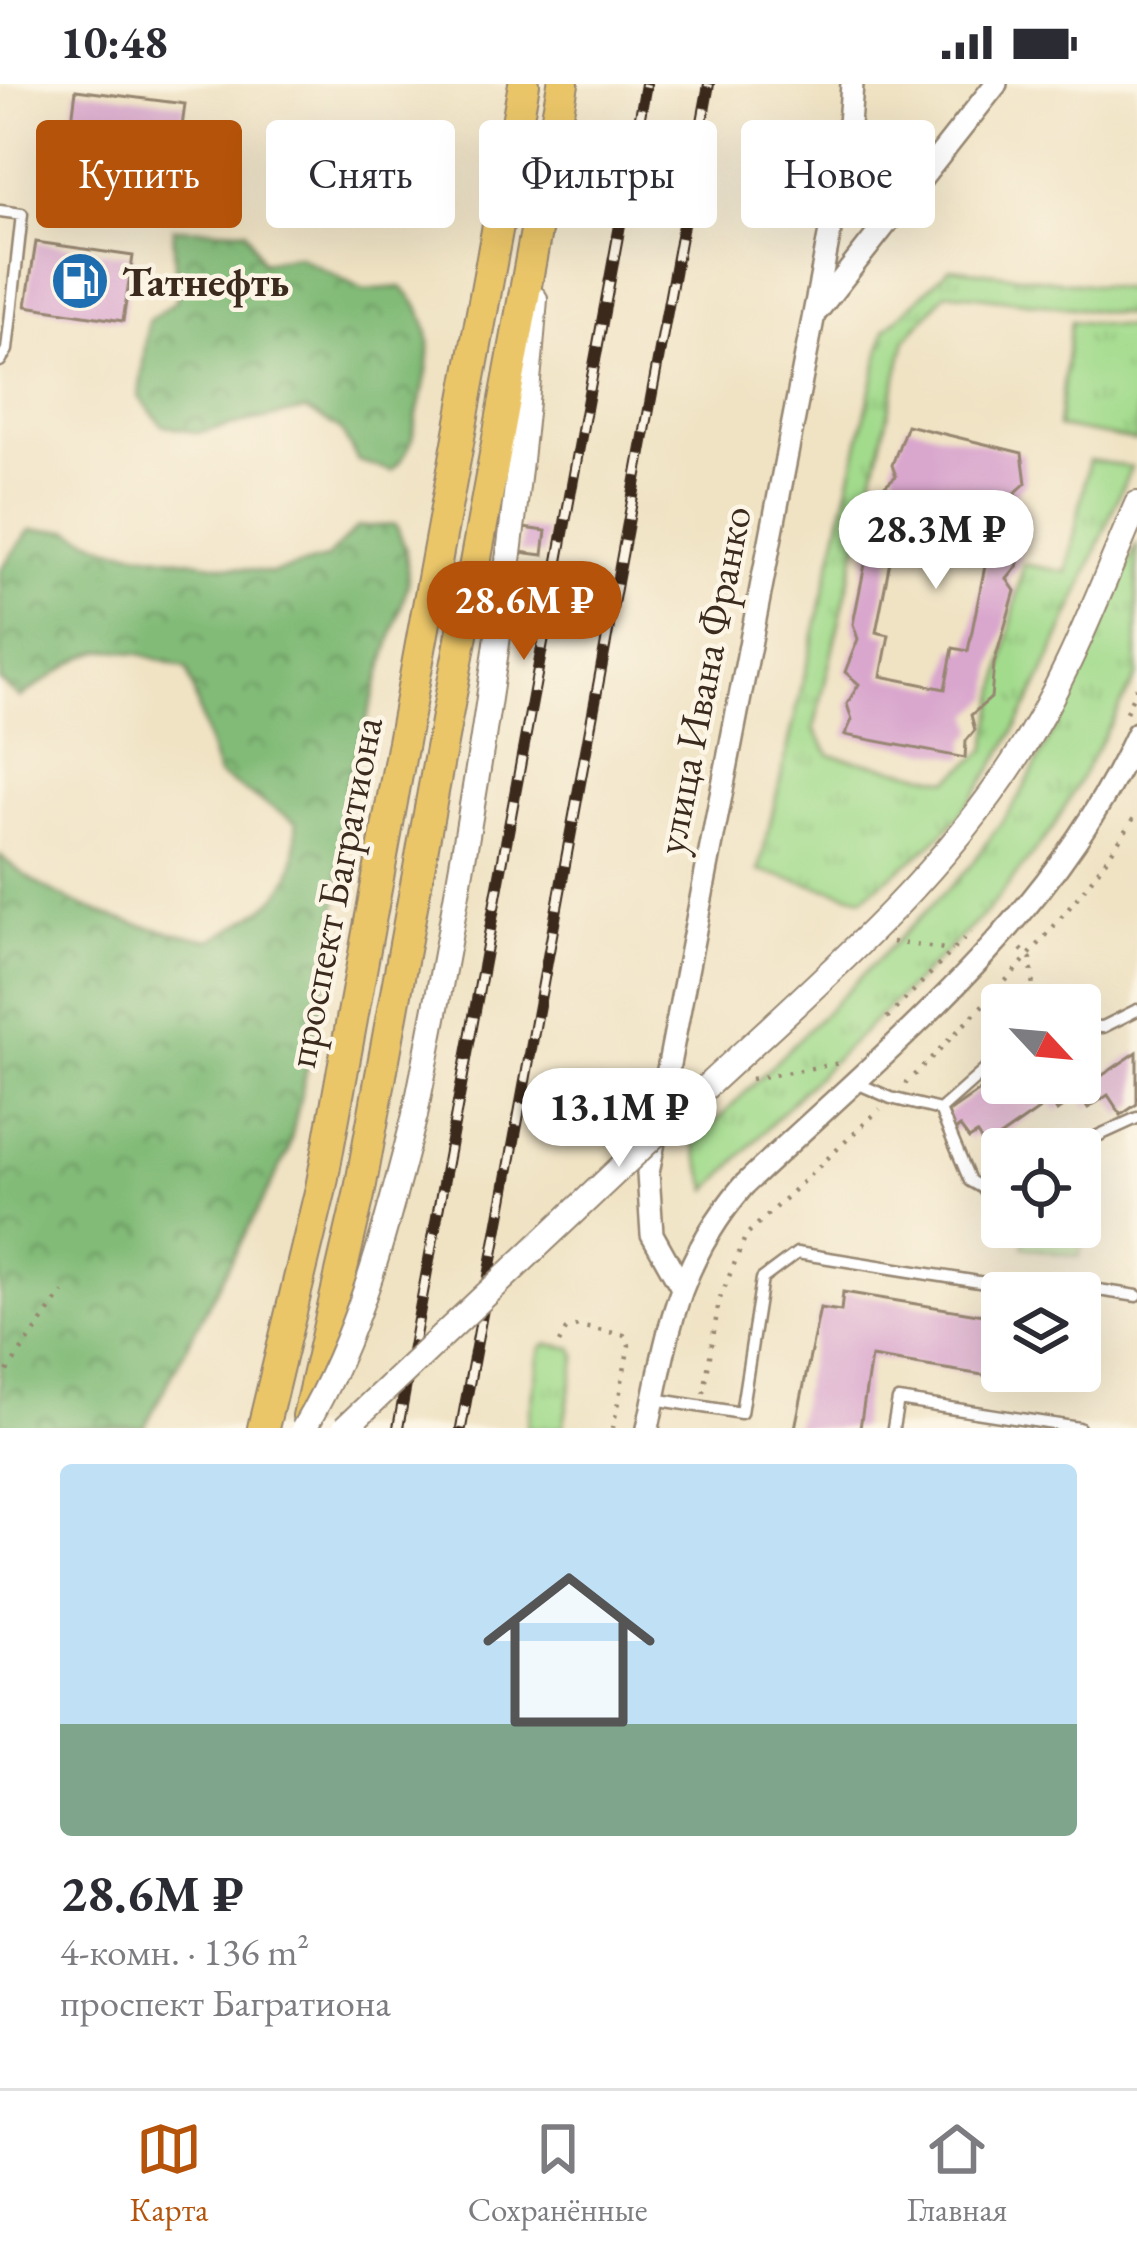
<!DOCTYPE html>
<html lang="ru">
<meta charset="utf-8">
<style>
:root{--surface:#fff;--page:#f7f7f7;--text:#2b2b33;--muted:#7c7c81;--line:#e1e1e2;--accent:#b45309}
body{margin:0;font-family:"EB Garamond",serif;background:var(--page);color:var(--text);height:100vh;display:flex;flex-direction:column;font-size:45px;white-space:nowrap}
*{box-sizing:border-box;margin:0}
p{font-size:39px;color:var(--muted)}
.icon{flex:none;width:66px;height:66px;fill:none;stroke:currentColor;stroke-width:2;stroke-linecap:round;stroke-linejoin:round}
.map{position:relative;height:1344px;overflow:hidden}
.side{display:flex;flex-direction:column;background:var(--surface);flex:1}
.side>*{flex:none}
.top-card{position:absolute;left:36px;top:36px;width:1065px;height:108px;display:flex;gap:24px}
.needle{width:78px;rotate:116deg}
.fabs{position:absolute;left:981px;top:900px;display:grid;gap:24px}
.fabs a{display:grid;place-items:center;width:120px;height:120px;border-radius:12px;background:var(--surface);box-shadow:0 12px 48px #0002;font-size:60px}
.price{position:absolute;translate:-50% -102px;padding:0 27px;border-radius:42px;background:#fff;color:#222;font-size:39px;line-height:78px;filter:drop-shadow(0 3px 6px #0008)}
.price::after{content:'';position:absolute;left:50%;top:72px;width:36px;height:27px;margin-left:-18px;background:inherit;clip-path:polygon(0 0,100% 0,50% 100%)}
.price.current{background:var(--accent);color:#fff}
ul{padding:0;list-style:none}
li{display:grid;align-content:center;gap:24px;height:636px;padding:0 60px}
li+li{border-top:3px solid var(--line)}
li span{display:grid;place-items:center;height:372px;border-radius:12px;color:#555}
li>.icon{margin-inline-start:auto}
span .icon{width:216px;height:216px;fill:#fffc;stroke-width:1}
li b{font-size:51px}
.chip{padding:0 42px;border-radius:12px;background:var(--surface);box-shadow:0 12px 48px #0002;font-size:42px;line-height:108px}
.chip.current{background:var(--accent);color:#fff}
.status{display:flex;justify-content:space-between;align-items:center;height:84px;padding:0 60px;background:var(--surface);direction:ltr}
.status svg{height:33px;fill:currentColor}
.menu{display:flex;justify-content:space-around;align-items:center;height:168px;border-top:3px solid var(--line);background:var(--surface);font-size:33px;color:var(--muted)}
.menu a{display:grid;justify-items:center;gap:6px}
.menu .current{color:var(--accent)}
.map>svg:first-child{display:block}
.grass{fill:url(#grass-tufts);stroke:#6f8256;stroke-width:3}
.forest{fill:url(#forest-crowns);stroke:#5e724b;stroke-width:3}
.pitch{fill:#a3db8d;stroke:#6f8256;stroke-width:3}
.building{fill:#d9a6cd;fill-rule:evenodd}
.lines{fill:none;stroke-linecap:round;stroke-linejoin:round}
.service-casing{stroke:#968671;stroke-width:15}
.minor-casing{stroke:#968671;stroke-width:26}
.tertiary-casing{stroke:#968671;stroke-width:28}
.primary-casing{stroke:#968671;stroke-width:34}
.path{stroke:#968671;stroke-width:4.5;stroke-dasharray:3 9;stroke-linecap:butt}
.service{stroke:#fff;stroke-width:10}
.minor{stroke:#fff;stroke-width:21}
.tertiary{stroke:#fff;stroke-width:24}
.primary{stroke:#ebc669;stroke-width:30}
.rail-casing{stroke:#3b2a1e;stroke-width:12}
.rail{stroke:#fcf5e5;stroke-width:8;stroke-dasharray:22;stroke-linecap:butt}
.tertiary-bridge-casing{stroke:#968671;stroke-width:28;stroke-linecap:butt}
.tertiary-bridge{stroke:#fff;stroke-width:24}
.labels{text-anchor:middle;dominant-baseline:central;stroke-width:9;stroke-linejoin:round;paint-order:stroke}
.poi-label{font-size:42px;font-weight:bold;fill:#3b2a1e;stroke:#fcf5e5;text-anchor:start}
.street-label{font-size:42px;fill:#3b2a1e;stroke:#fcf5e5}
</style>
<div class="status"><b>10:48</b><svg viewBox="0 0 49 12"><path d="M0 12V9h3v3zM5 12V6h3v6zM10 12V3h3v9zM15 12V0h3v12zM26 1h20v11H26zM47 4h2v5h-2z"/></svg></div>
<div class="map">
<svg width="1137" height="1344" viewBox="0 0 1137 1344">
<defs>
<pattern id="grass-tufts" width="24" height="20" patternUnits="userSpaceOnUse" patternTransform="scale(3)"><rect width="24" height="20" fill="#a3db8d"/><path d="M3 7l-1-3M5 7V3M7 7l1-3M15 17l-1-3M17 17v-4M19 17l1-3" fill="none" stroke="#8dbc79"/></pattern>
<pattern id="forest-crowns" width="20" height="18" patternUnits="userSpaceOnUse" patternTransform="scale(3)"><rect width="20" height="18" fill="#82bb78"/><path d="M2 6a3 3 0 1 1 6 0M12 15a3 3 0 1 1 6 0" fill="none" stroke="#6c9862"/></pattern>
</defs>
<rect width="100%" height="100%" fill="#fcf5e5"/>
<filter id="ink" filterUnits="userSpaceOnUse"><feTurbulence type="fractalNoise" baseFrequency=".00833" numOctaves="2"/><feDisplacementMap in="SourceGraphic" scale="24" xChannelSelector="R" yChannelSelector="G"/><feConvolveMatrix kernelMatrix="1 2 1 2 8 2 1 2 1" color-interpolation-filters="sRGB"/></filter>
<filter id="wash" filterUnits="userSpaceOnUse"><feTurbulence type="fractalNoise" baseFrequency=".004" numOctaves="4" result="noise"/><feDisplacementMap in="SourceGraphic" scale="48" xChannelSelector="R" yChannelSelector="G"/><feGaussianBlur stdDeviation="2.7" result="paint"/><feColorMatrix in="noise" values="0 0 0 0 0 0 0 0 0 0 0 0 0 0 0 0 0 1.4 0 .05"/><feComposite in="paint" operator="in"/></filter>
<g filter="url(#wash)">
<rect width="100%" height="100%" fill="#f0e3c4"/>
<!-- grass -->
<path class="grass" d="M950 184 1137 206V232L947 208 906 255 814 645 830 671 949 696 986 666 1023 480 1067 488 1089 376 1131 383C1080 499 1032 649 948 744 924 770 890 791 863 814L759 787 885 246Z
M1071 237 1137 244V357L1058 343Z
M1137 460V592L1053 744 987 828 801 1008 709 1106 694 1060 968 785 1020 712 1068 619Z
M547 1260 573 1264 577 1271 563 1344H527L541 1264Z"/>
<!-- forest -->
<path class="forest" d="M173 144 246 146 262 178 298 172 364 206 401 203C438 236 432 274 420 318 410 353 418 358 392 387L358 377 340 345 306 326 197 349 162 341 139 313 148 237 177 216Z
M396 441 406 467 408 500 346 702 333 868 288 1068 144 1344H0V771C54 822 139 844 212 856 270 821 300 812 296 738L218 691 187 585C94 553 100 561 20 614L0 597V486L30 446H69L110 464 271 489 326 475 357 443Z"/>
<!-- pitch -->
<path class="pitch" d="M1027 1143 1085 1144 1079 1173 1023 1163Z"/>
<g id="blocks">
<!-- building -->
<path class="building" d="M76 6 185 20 180 58 71 45Z
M36 158 133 172 123 237 26 222Z
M907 341 1022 369 1026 399 1015 409 1029 432 1017 483 1007 495 1015 507 994 580 991 614 971 631 975 646 966 657 965 674 845 651 852 636 847 620 859 600 845 588 858 555 853 540 871 451 880 439 875 427 883 403 896 392 892 381ZM920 415 982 427 975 464 988 467 968 567 953 564 945 605 881 592 889 551 876 548 893 462 910 465Z
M523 444 546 447 543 471 520 468Z
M1137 968V1020L1121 1031 1108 1011 1088 1024 1074 1003 1065 1009 1071 1017 1057 1027 1050 1018 985 1063 977 1050 969 1055 960 1043 954 1048 943 1032 1002 991V999H1080V971L1097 995Z
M843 1208 1002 1234V1287H1067L1064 1304 871 1273 860 1344H795L820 1224 841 1227Z"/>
</g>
</g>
<g filter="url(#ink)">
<use href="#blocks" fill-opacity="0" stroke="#968671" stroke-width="3"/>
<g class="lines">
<defs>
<path id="service" d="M0 127 22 130 7 266 0 277
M1080 942 1103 943 1137 926
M1002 971 940 1026 970 1097 986 1106 1002 1101
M852 997 891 1014 940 1026
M1069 1065 1137 1034
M1080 1209 1092 1205 1137 1212
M654 1315 741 1329 762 1195 797 1169 1048 1209
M893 1344 898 1316 1079 1344"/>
<path id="minor" d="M818 226 996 0
M681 1202 652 1150 648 1089 848 54 852 0
M648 1344C668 1247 677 1180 743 1102 888 964 1053 835 1137 649"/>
<path id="tertiary" d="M691 1017C806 909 930 807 1016 674 1067 596 1100 505 1137 420
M415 1031C469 761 514 490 535 215"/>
<path id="primary" d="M308 1332 359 1111 563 0
M263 1344 321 1104 524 0"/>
</defs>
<!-- service casing -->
<use href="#service" class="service-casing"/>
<!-- minor casing -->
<use href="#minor" class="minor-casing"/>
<!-- tertiary casing -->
<use href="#tertiary" class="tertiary-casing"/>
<!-- primary casing -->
<use href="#primary" class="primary-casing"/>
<!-- path -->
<path class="path" d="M1126 628 1137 603
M892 858 952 866
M1021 865 1031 875 1034 921
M887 934 971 848
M751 995 840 979
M905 1000C991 914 1072 833 1137 729
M559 1259 566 1246 578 1242 624 1251 629 1261 613 1344
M0 1297 63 1208
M704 1309 719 1217 746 1151 880 1025"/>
<!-- service -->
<use href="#service" class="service"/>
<!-- minor -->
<use href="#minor" class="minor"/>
<!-- tertiary -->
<use href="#tertiary" class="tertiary"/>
<!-- primary -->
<use href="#primary" class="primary"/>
<defs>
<path id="rail" d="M398 1344 646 0
M461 1344 709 0"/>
</defs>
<!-- rail casing -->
<use href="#rail" class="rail-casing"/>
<!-- rail -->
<use href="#rail" class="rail"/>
<defs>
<path id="tertiary-bridge" d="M304 1344C361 1247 387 1140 415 1031
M345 1344 691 1017"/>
</defs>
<!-- tertiary-bridge casing -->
<use href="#tertiary-bridge" class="tertiary-bridge-casing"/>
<!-- tertiary-bridge -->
<use href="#tertiary-bridge" class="tertiary-bridge"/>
</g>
</g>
<!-- icons -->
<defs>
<symbol id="fuel-disc" viewBox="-11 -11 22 22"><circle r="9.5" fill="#1f6fb2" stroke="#fcf5e5"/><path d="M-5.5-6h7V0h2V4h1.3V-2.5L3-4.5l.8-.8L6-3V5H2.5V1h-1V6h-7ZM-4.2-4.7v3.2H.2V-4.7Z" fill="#fff"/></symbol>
</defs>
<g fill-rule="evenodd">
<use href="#fuel-disc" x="47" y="164" width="66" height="66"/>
</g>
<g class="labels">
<!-- poi labels -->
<g class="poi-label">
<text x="122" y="197">Татнефть</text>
</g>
<!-- street labels -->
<g class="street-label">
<text transform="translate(703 596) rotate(-79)">улица Ивана Франко</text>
<text transform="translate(334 808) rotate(-79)">проспект Багратиона</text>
</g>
</g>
</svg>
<div class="fabs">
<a><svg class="needle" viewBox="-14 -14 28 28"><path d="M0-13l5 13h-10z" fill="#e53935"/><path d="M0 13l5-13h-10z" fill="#7c7c81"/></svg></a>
<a><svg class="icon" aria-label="locate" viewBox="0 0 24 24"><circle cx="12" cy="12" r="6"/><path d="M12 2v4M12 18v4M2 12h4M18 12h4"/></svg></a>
<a><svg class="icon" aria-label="layers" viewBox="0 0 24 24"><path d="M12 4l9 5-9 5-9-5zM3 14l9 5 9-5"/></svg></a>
</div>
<b class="price" style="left:936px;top:508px">28.3M ₽</b>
<b class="price current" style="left:524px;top:579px">28.6M ₽</b>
<b class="price" style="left:619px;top:1086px">13.1M ₽</b>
<div class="top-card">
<a class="chip current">Купить</a>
<a class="chip">Снять</a>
<a class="chip">Фильтры</a>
<a class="chip">Новое</a>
</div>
</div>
<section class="side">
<ul>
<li><span style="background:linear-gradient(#bfe0f5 70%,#7fa58c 0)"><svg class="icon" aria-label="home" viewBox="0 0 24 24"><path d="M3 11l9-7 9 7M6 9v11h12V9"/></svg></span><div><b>28.6M ₽</b><p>4-комн. · 136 m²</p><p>проспект Багратиона</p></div></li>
</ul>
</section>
<nav class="menu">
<a class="current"><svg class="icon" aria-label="map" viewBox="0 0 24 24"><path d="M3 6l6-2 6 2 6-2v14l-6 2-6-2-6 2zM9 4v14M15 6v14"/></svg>Карта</a>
<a><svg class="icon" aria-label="saved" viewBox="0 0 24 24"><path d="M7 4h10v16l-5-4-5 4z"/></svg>Сохранённые</a>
<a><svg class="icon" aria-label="home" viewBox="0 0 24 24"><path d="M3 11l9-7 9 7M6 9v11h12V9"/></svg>Главная</a>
</nav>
